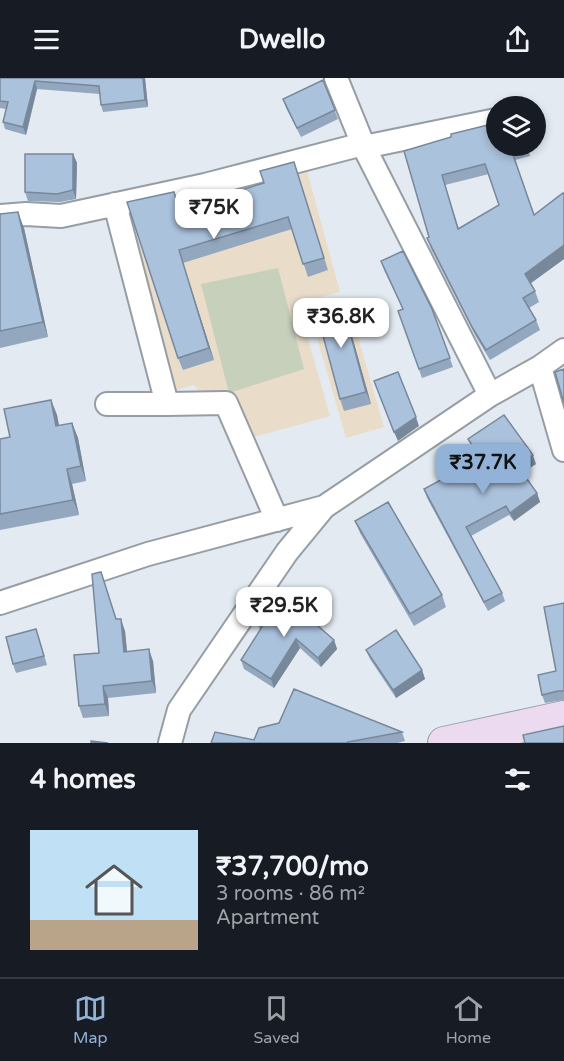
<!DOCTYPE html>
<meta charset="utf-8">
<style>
:root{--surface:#171b24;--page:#242831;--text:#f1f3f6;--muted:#9ea1a6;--line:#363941;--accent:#93b2d8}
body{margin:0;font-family:"Varela Round",sans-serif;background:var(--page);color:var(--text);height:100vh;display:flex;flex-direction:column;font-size:22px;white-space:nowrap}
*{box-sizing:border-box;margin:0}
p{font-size:20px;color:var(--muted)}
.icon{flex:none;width:33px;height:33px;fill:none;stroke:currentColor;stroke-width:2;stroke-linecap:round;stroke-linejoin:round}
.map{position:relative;height:665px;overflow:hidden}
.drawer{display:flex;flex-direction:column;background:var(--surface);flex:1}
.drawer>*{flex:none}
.fabs{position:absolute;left:486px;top:18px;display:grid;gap:12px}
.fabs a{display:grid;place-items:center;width:60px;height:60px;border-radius:50%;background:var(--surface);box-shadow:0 3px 9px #0003;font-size:30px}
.price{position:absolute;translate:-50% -51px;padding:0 14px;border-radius:12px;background:#fff;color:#222;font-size:20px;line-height:39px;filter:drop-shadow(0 2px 3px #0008)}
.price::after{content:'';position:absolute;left:50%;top:36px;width:18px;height:14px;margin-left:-9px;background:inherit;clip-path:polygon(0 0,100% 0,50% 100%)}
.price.selected{background:var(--accent);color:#111}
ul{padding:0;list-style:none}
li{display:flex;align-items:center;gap:18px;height:150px;padding:0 30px}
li+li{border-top:2px solid var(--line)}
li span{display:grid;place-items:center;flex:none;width:168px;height:120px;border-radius:0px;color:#555}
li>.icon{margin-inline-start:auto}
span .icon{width:72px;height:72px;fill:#fffc;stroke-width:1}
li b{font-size:26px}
h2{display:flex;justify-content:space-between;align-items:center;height:72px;padding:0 30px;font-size:26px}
header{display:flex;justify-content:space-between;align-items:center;height:78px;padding:0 30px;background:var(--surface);font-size:27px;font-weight:700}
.tabs{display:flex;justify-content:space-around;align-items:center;height:84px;border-top:2px solid var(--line);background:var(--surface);font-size:16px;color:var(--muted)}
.tabs a{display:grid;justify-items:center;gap:3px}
.tabs .selected{color:var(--accent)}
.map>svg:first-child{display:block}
.education{fill:#e9ddc9}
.green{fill:#c6d0bb}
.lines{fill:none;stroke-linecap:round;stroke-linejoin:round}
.street-casing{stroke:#979da4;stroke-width:26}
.secondary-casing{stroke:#979da4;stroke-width:34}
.street{stroke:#fff;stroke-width:22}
.secondary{stroke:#ecdaf0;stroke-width:32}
.wall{fill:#93a7be;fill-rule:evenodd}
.shaded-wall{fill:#78889b}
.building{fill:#abc2dd;stroke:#78889b;stroke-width:1.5;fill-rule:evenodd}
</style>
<header><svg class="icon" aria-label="menu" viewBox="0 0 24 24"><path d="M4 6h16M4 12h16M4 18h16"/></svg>Dwello<svg class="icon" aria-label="share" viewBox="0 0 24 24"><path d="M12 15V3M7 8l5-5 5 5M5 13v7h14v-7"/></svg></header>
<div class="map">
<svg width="564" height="665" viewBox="0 0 564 665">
<rect width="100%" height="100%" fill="#e3eaf1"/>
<!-- education -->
<path class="education" d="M304 82 340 214 298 225 330 338 240 363 194 307 176 312 125 131Z
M349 228 384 349 346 360 311 239Z"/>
<!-- green -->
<path class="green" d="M278 190 304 291 229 315 201 206Z"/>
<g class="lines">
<defs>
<path id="street" d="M336 0 364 69 490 317
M364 69 496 42
M115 126 167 326 226 325 277 442
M0 138 26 136 61 138 205 107 363 66
M540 289 564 372
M107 326H167
M0 525 148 476 324 429
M170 665 179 632 287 474 324 429 490 317 540 289 564 272"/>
<path id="secondary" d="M444 665 564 639"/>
</defs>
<!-- street casing -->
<use href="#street" class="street-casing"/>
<!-- secondary casing -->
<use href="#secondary" class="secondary-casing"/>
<!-- street -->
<use href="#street" class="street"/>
<!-- secondary -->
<use href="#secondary" class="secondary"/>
</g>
<!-- wall -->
<path class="wall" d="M0 0H145L148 29 103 34 101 27 100 16 37 11 26 57 5 51 3 44 6 31 0 30Z
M323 2 338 41 301 59 286 30 283 21Z
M451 59 528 68 530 78 515 82 534 137 564 117V181L530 206 535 213 539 224 529 230 536 242 540 252 490 282 476 259 431 171 427 160 429 159 404 73ZM489 96 499 127 459 151 445 107Z
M73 76 77 85 76 121 60 124 28 123 25 114Z
M294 84 328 192 308 199 292 151 183 185 214 282 183 292 178 280 180 131 264 105Z
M0 136 24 150 48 259 0 270Z
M381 183 432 231 453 289 422 300 398 233 403 231 384 192Z
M345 233 371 326 344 333 340 321Z
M51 322 57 337 59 348 72 345 78 360 86 403 72 406 79 437 0 452V361L10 359Z
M468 361 536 386 522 395 537 415 540 424 514 443 509 437 471 458 502 515 505 523 488 533 427 420 424 411 479 382 472 370Z
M355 443 442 517 446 529 414 548 360 455Z
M101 494 116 541 125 553 127 573 153 583 156 615 108 620 109 638 83 640 79 628 99 575Z
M564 525V622L545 625 542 617 556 593Z
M258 546 334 562 337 571 321 589 300 570 274 610 244 591 241 582 260 552Z
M39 560 47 587 16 595 13 586Z
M366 572 422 592 425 601 396 620 370 581Z
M402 654 405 663 397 665H211L254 662Z"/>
<!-- shaded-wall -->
<path class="shaded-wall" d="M143 0H145L148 29 145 22Z
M35 3 37 11 26 57 23 49Z
M73 76 77 85 76 121 73 112Z
M18 134 24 150 48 259 43 244Z
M564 167V181L528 207 525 196Z
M179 172 183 185 214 282 209 270Z
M341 221 345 233 371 326 366 314Z
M51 322 57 337 62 364 56 348Z
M416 339 419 348 398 363 394 354Z
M72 345 78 360 86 403 81 388Z
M533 377 536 386 520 396 517 387Z
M67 391 72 406 79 437 73 422Z
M537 415 540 424 514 443 510 435Z
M121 541 125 553 128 585 124 574Z
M296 561 300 570 274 610 271 601Z
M334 562 337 571 321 589 318 580Z
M149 571 153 583 156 615 152 603Z
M422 592 425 601 396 620 393 612Z
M103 608 108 620 109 638 105 626Z"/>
<!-- building -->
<path class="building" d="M0 0H143L145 22 101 27 99 8 35 3 23 49 3 44 8 24 0 23Z
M323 2 335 32 297 50 283 21Z
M496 45V68H526L511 71 534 137 563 115 564 117V167L525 196 535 213 523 220 536 242 486 272 472 249 427 160 429 159 404 73 451 59V56ZM485 86 499 127 458 151 442 97Z
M25 76H73V112L57 116 25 114Z
M294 84 324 180 303 186 288 139 179 172 209 270 178 280 127 124 174 114 179 131 264 105 260 93Z
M18 134 43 244 0 253V136Z
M403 173 432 231 450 280 419 291 398 233 403 231 381 183Z
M341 221 366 314 340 321 315 228Z
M564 291V325L555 294Z
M398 294 416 339 394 354 374 303Z
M51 322 56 348 72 345 81 388 67 391 73 422 0 436V361L10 359 4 331Z
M504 337 533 377 517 387 537 415 510 435 506 428 466 449 502 515 484 524 424 411 481 380 468 361Z
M388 424 442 517 410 536 355 443Z
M101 494 116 541H121L124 574 149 571 152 603 103 608 105 626 79 628 74 577 99 575 92 496Z
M284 518 334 562 318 580 296 561 271 601 241 582 262 549 258 546Z
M564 525V613H558L542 617 538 597 556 593 544 529Z
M36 551 44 578 13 586 6 559Z
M396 552 422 592 393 612 366 572Z
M294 611 402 654 348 664 349 665H211L215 654 254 662 259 650 279 645Z
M564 648V665H525L523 657Z
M91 663 108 665H91Z"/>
</svg>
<div class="fabs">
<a><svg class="icon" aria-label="layers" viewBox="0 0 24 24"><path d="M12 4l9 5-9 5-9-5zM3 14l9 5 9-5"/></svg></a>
</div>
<b class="price" style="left:214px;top:162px">₹75K</b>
<b class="price" style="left:341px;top:271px">₹36.8K</b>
<b class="price selected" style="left:483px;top:417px">₹37.7K</b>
<b class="price" style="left:284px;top:560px">₹29.5K</b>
</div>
<section class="drawer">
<h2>4 homes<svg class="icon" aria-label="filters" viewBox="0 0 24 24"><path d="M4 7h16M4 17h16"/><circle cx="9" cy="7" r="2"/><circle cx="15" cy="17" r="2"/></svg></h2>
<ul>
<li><span style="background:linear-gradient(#bfe0f5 75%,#b9a48a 0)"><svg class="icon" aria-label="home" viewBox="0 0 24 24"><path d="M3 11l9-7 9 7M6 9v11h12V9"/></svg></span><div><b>₹37,700/mo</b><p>3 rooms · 86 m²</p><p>Apartment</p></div></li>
</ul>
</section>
<nav class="tabs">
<a class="selected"><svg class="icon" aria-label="map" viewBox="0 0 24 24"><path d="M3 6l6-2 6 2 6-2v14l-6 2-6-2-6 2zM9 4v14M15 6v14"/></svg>Map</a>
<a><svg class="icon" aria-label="saved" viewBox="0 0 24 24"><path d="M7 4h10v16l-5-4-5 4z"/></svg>Saved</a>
<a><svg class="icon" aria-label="home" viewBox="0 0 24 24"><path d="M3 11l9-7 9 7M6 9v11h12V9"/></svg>Home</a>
</nav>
